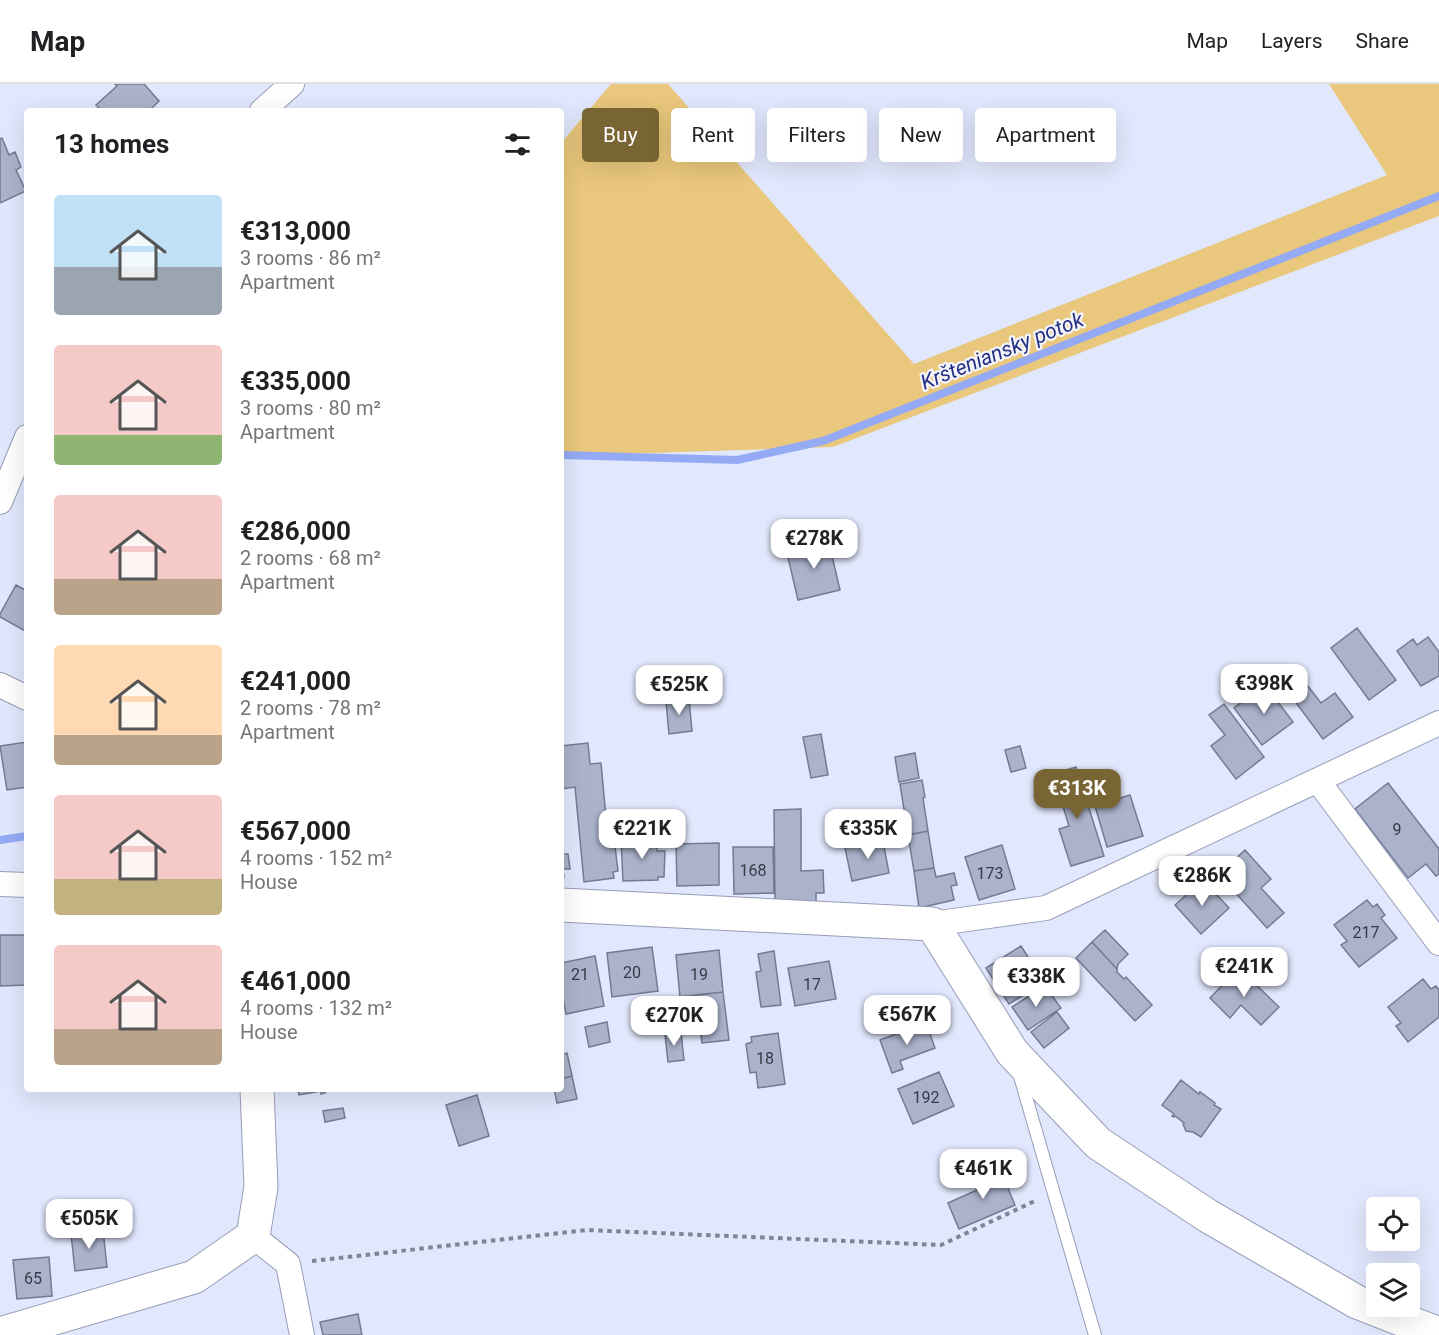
<!DOCTYPE html>
<meta charset="utf-8">
<style>
:root{--surface:#fff;--page:#f2f2f2;--text:#202124;--muted:#757577;--line:#e0e0e0;--accent:#796433}
body{margin:0;font-family:Roboto,sans-serif;background:var(--page);color:var(--text);height:100vh;display:flex;flex-direction:column;font-size:22px;white-space:nowrap}
*{box-sizing:border-box;margin:0}
p{font-size:20px;color:var(--muted)}
.icon{flex:none;width:33px;height:33px;fill:none;stroke:currentColor;stroke-width:2;stroke-linecap:round;stroke-linejoin:round}
.map{position:relative;flex:1;overflow:hidden}
.panel{position:absolute;left:24px;top:24px;width:540px;height:984px;display:flex;flex-direction:column;background:var(--surface);border-radius:6px;box-shadow:0 6px 24px #0002}
.panel>*{flex:none}
.guide{position:absolute;left:582px;top:24px;width:570px;height:54px;display:flex;gap:12px}
.tools{position:absolute;left:1366px;top:1113px;display:grid;gap:12px}
.tools a{display:grid;place-items:center;width:54px;height:54px;border-radius:6px;background:var(--surface);box-shadow:0 6px 24px #0002;font-size:30px}
.price{position:absolute;translate:-50% -51px;padding:0 14px;border-radius:12px;background:#fff;color:#222;font-size:20px;line-height:39px;filter:drop-shadow(0 2px 3px #0008)}
.price::after{content:'';position:absolute;left:50%;top:36px;width:18px;height:14px;margin-left:-9px;background:inherit;clip-path:polygon(0 0,100% 0,50% 100%)}
.price.selected{background:var(--accent);color:#fff}
ul{padding:0;list-style:none}
li{display:flex;align-items:center;gap:18px;height:150px;padding:0 30px}
li span{display:grid;place-items:center;flex:none;width:168px;height:120px;border-radius:6px;color:#555}
li>.icon{margin-inline-start:auto}
span .icon{width:72px;height:72px;fill:#fffc;stroke-width:1}
li b{font-size:26px}
h2{display:flex;justify-content:space-between;align-items:center;height:72px;padding:0 30px;font-size:26px}
.pill{padding:0 21px;border-radius:6px;background:var(--surface);box-shadow:0 6px 24px #0002;font-size:21px;line-height:54px}
.pill.selected{background:var(--accent);color:#fff}
header{display:flex;align-items:center;gap:36px;box-sizing:border-box;height:84px;padding:0 30px;background:var(--surface);border-bottom:2px solid var(--line)}
header strong{font-size:28px}
nav{display:flex;gap:33px;margin-inline-start:auto;font-size:21px}
.map>svg:first-child{display:block}
.green{fill:#e9c77c}
.lines{fill:none;stroke-linecap:round;stroke-linejoin:round}
.stream{stroke:#95aaf5;stroke-width:8}
.building{fill:#abb3cc;stroke:#737a92;stroke-width:1.5}
.lane-casing{stroke:#969db6;stroke-width:14}
.street-casing{stroke:#969db6;stroke-width:26}
.secondary-casing{stroke:#969db6;stroke-width:35}
.path{stroke:#7f8393;stroke-width:4;stroke-dasharray:4.5 4.5;stroke-linecap:butt}
.lane{stroke:#fff;stroke-width:12}
.street{stroke:#fff;stroke-width:24}
.secondary{stroke:#fff;stroke-width:33}
.labels{text-anchor:middle;dominant-baseline:central;stroke-width:4.5;stroke-linejoin:round;paint-order:stroke}
.number-label{font-size:16px;fill:#373a47}
.water-label{font-size:21px;font-style:italic;fill:#253085;stroke:#f3f5fa}
</style>
<header>
<strong>Map</strong>
<nav><a>Map</a><a>Layers</a><a>Share</a></nav>
</header>
<div class="map">
<svg width="1439" height="1251" viewBox="0 0 1439 1251">
<rect width="100%" height="100%" fill="#e1e7fc"/>
<!-- green -->
<path class="green" d="M611 0H668L914 280 1387 91 1329 0H1439V132L833 363 561 372V59Z"/>
<g class="lines">
<!-- stream -->
<path class="stream" d="M561 371 737 376 823 357 1439 112
M0 756 27 752"/>
</g>
<!-- building -->
<path class="building" d="M115 0H144L159 17 149 27H102L96 21 117 2Z
M2 54 9 71 15 68 21 83 16 86 26 107 0 119V55Z
M828 455 840 506 798 516 787 469 810 463 809 458Z
M16 501 27 507V548L0 533V530Z
M1357 544 1396 596 1369 616 1331 564Z
M1428 553 1439 568V592L1421 602 1397 567 1413 555 1417 561Z
M1265 601 1293 638 1262 661 1234 624Z
M1307 601 1321 619 1335 609 1353 633 1323 655 1291 612Z
M689 615 692 647 669 650 666 618Z
M1224 620 1264 673 1236 695 1211 662 1225 651 1209 631Z
M821 650 828 691 811 694 803 653Z
M27 658V703L7 706 0 662Z
M588 659 590 680 601 679 608 755 614 754 618 787 613 788 614 794 584 798 575 703 562 705 561 662Z
M1020 662 1026 684 1011 688 1005 666Z
M915 669 919 694 899 698 895 673Z
M1076 683 1104 772 1071 782 1059 745 1069 742 1053 690Z
M922 696 925 713 923 714 928 747 908 751 900 700Z
M1388 699 1439 765V790L1436 792 1426 780 1408 794 1355 725Z
M1130 711 1143 752 1107 763 1095 722Z
M801 725V787L823 786 824 809H816V818H775L774 726Z
M928 747 934 784 914 787 908 751Z
M561 752 563 770H568L570 785H563L564 793H561Z
M882 752 889 789 852 797 845 764 870 760 869 754Z
M657 754V767H665L664 793H658V796L623 797 621 755Z
M719 759V801L677 802 676 760Z
M1002 761 1015 805 979 816 965 773Z
M733 763H773L774 809 734 810Z
M1245 766 1271 795 1261 804 1284 829 1267 844 1217 788 1231 776 1233 777Z
M934 784 936 793 954 789 957 801 951 802 954 816 919 824 914 787Z
M1203 796 1229 824 1201 850 1175 821Z
M1367 816 1373 823 1377 820 1385 831 1381 834 1397 854 1359 883 1341 861 1347 857 1334 841Z
M1105 846 1128 870 1118 880 1117 885 1092 858Z
M0 851H27V901L0 902Z
M1092 858 1117 885V888L1124 895 1126 893 1152 921 1135 937 1076 874Z
M1021 862 1044 898 1009 920 986 884Z
M652 863 658 907 612 913 607 869Z
M719 866 723 908 680 913 676 871Z
M774 867 781 921 761 923 756 888 761 887 758 870Z
M595 872 604 922 566 930 561 902V879Z
M829 877 836 915 795 922 788 884Z
M1239 884 1279 923 1261 941 1241 921 1230 934 1210 914Z
M1423 895 1431 905 1436 902 1439 906V933L1408 958 1396 942 1401 939 1388 923Z
M1045 902 1061 924 1028 946 1012 923Z
M723 908 729 956 702 959 696 911Z
M1057 928 1069 944 1044 964 1031 948Z
M607 938 610 958 589 963 585 943Z
M926 939 935 964 900 977 903 985 892 989 880 956Z
M681 949 684 976 668 978 665 950Z
M778 949 785 1000 758 1004 756 988 750 989 746 960 752 958 751 953Z
M567 969 572 992 561 995V971Z
M939 988 954 1022 913 1040 898 1005Z
M572 992 577 1015 557 1019 554 1005H561V995Z
M1181 996 1199 1010 1200 1008 1215 1019 1214 1021 1221 1025 1201 1053 1193 1048 1186 1047 1183 1040 1184 1039 1175 1032 1174 1033 1172 1032 1174 1030 1162 1021Z
M298 1005H336L325 1007V1009L321 1010V1007L299 1011Z
M477 1011 489 1052 459 1062 446 1021Z
M343 1024 345 1034 325 1038 323 1027Z
M1000 1085 1015 1121 959 1145 948 1119 977 1106 973 1096Z
M103 1146 107 1183 75 1187 71 1150Z
M49 1173 52 1212 17 1215 13 1176Z
M358 1230 362 1251H323L320 1238Z"/>
<g class="lines">
<defs>
<path id="lane" d="M1019 989 1095 1251"/>
<path id="street" d="M262 27 292 0
M0 418 27 353
M0 601 27 614
M1318 697 1439 859
M0 800 27 801
M932 840 1046 824 1439 639
M253 1152 288 1180 302 1251"/>
<path id="secondary" d="M561 821 932 840 1012 968 1098 1059 1208 1132 1357 1218 1439 1250
M0 1250 194 1193 253 1152 261 1103 257 1005"/>
</defs>
<!-- lane casing -->
<use href="#lane" class="lane-casing"/>
<!-- street casing -->
<use href="#street" class="street-casing"/>
<!-- secondary casing -->
<use href="#secondary" class="secondary-casing"/>
<!-- path -->
<path class="path" d="M312 1177 586 1146 941 1161 1037 1116"/>
<!-- lane -->
<use href="#lane" class="lane"/>
<!-- street -->
<use href="#street" class="street"/>
<!-- secondary -->
<use href="#secondary" class="secondary"/>
</g>
<g class="labels">
<!-- number labels -->
<g class="number-label">
<text x="1397" y="745">9</text>
<text x="753" y="786">168</text>
<text x="990" y="789">173</text>
<text x="1366" y="848">217</text>
<text x="632" y="888">20</text>
<text x="580" y="890">21</text>
<text x="699" y="890">19</text>
<text x="812" y="900">17</text>
<text x="765" y="974">18</text>
<text x="926" y="1013">192</text>
<text x="33" y="1194">65</text>
</g>
<!-- water labels -->
<g class="water-label">
<text transform="translate(1002 267) rotate(-22)">Kršteniansky potok</text>
</g>
</g>
</svg>
<div class="tools">
<a><svg class="icon" aria-label="locate" viewBox="0 0 24 24"><circle cx="12" cy="12" r="6"/><path d="M12 2v4M12 18v4M2 12h4M18 12h4"/></svg></a>
<a><svg class="icon" aria-label="layers" viewBox="0 0 24 24"><path d="M12 4l9 5-9 5-9-5zM3 14l9 5 9-5"/></svg></a>
</div>
<b class="price" style="left:814px;top:486px">€278K</b>
<b class="price" style="left:1264px;top:631px">€398K</b>
<b class="price" style="left:679px;top:632px">€525K</b>
<b class="price selected" style="left:1077px;top:736px">€313K</b>
<b class="price" style="left:642px;top:776px">€221K</b>
<b class="price" style="left:868px;top:776px">€335K</b>
<b class="price" style="left:1202px;top:823px">€286K</b>
<b class="price" style="left:1244px;top:914px">€241K</b>
<b class="price" style="left:1036px;top:924px">€338K</b>
<b class="price" style="left:907px;top:962px">€567K</b>
<b class="price" style="left:674px;top:963px">€270K</b>
<b class="price" style="left:983px;top:1116px">€461K</b>
<b class="price" style="left:89px;top:1166px">€505K</b>
<div class="guide">
<a class="pill selected">Buy</a>
<a class="pill">Rent</a>
<a class="pill">Filters</a>
<a class="pill">New</a>
<a class="pill">Apartment</a>
</div>
<section class="panel">
<h2>13 homes<svg class="icon" aria-label="filters" viewBox="0 0 24 24"><path d="M4 7h16M4 17h16"/><circle cx="9" cy="7" r="2"/><circle cx="15" cy="17" r="2"/></svg></h2>
<ul>
<li><span style="background:linear-gradient(#bfe0f5 60%,#9aa5b1 0)"><svg class="icon" aria-label="home" viewBox="0 0 24 24"><path d="M3 11l9-7 9 7M6 9v11h12V9"/></svg></span><div><b>€313,000</b><p>3 rooms · 86 m²</p><p>Apartment</p></div></li>
<li><span style="background:linear-gradient(#f6c9c9 75%,#8fb573 0)"><svg class="icon" aria-label="home" viewBox="0 0 24 24"><path d="M3 11l9-7 9 7M6 9v11h12V9"/></svg></span><div><b>€335,000</b><p>3 rooms · 80 m²</p><p>Apartment</p></div></li>
<li><span style="background:linear-gradient(#f6c9c9 70%,#b9a48a 0)"><svg class="icon" aria-label="home" viewBox="0 0 24 24"><path d="M3 11l9-7 9 7M6 9v11h12V9"/></svg></span><div><b>€286,000</b><p>2 rooms · 68 m²</p><p>Apartment</p></div></li>
<li><span style="background:linear-gradient(#ffd9b3 75%,#b9a48a 0)"><svg class="icon" aria-label="home" viewBox="0 0 24 24"><path d="M3 11l9-7 9 7M6 9v11h12V9"/></svg></span><div><b>€241,000</b><p>2 rooms · 78 m²</p><p>Apartment</p></div></li>
<li><span style="background:linear-gradient(#f6c9c9 70%,#c2b280 0)"><svg class="icon" aria-label="home" viewBox="0 0 24 24"><path d="M3 11l9-7 9 7M6 9v11h12V9"/></svg></span><div><b>€567,000</b><p>4 rooms · 152 m²</p><p>House</p></div></li>
<li><span style="background:linear-gradient(#f6c9c9 70%,#b9a48a 0)"><svg class="icon" aria-label="home" viewBox="0 0 24 24"><path d="M3 11l9-7 9 7M6 9v11h12V9"/></svg></span><div><b>€461,000</b><p>4 rooms · 132 m²</p><p>House</p></div></li>
</ul>
</section>
</div>
